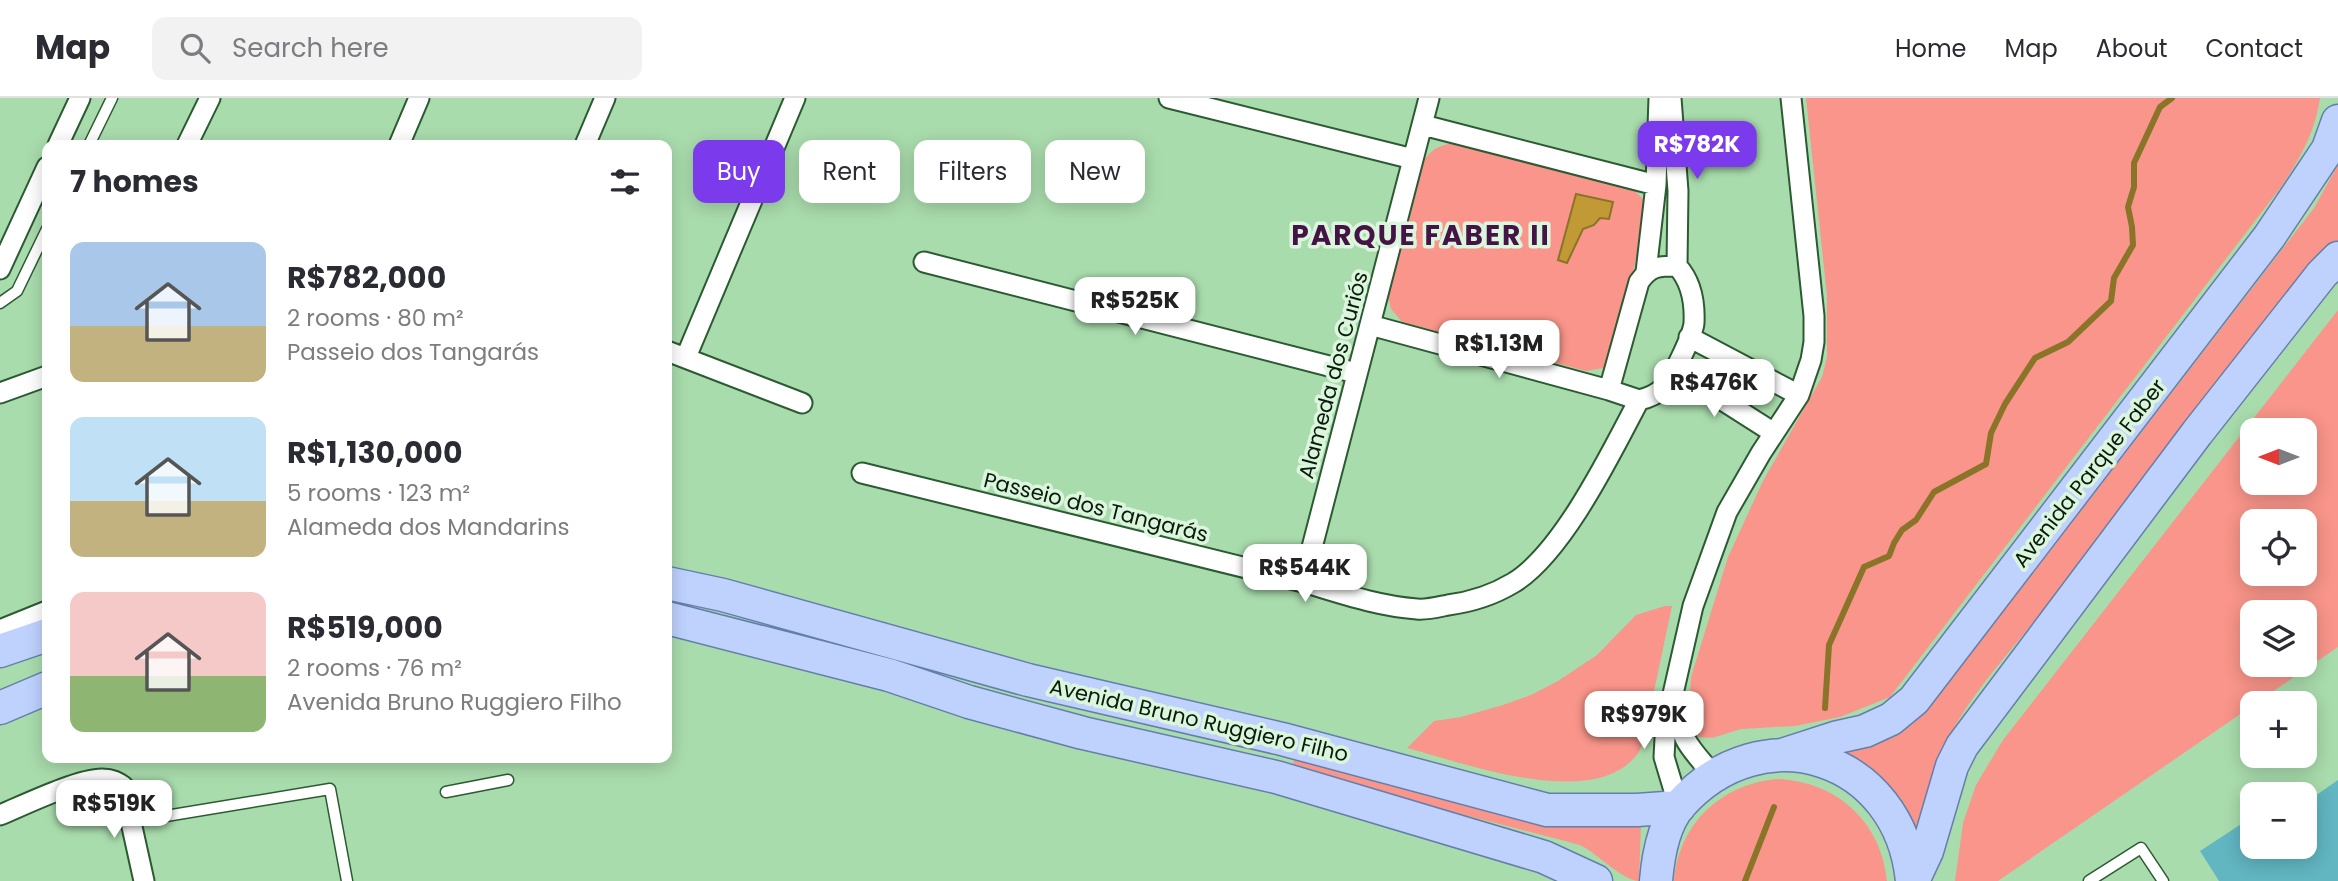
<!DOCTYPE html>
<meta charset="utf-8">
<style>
:root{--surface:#fff;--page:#f2f2f3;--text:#2b2b33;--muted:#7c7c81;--line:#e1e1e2;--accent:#7c3aed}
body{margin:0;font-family:Poppins,sans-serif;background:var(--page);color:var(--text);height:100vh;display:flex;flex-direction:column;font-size:26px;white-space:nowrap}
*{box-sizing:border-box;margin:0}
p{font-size:23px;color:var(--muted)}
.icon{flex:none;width:38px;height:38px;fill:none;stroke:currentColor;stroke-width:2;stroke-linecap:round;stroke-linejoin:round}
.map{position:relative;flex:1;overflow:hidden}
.drawer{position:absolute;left:42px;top:42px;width:630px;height:623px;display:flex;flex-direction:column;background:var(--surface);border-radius:14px;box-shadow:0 4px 18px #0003}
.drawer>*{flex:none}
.guide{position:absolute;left:693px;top:42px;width:665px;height:63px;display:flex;gap:14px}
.needle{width:46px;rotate:270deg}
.buttons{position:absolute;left:2240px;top:320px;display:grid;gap:14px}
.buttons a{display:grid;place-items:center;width:77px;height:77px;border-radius:14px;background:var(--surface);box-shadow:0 4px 18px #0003;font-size:35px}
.price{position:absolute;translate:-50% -60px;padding:0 16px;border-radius:14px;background:#fff;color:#222;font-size:23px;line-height:46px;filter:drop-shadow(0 2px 4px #0008)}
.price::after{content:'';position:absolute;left:50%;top:42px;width:21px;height:16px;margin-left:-10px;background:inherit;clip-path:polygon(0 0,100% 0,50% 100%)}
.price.selected{background:var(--accent);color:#fff}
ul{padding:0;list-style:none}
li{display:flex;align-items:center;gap:21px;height:175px;padding:0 28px}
li span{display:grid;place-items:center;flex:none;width:196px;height:140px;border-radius:14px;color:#555}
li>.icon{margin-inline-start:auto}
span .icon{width:84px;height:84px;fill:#fffc;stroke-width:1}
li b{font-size:30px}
h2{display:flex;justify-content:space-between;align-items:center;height:84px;padding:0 28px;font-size:30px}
.pill{padding:0 24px;border-radius:14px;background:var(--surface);box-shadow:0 4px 18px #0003;font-size:24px;line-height:63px}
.pill.selected{background:var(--accent);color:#fff}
header{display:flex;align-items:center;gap:42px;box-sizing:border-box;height:98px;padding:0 35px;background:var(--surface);border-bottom:2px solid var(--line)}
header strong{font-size:33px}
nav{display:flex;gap:38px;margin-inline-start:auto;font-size:24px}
.search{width:490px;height:63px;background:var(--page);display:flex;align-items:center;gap:18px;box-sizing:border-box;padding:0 24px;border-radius:14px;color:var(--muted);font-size:26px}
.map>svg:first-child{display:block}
.green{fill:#f9958a;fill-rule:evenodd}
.water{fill:#c19935;stroke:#8a7428;stroke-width:2}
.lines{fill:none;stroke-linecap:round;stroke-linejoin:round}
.stream{stroke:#8a7428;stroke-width:6}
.building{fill:#61b6c1}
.service-casing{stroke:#2c5a32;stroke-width:13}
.minor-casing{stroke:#2c5a32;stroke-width:23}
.primary-casing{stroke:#647fa9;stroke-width:35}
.service{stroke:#fff;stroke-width:10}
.minor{stroke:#fff;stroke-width:19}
.primary{stroke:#bfd2fe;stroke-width:32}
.labels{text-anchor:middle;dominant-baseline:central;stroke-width:7;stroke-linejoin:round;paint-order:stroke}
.street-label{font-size:21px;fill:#091c0b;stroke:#dcf5dd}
.district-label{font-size:28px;font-weight:bold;letter-spacing:2px;fill:#431445;stroke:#dcf5dd}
</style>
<header>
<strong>Map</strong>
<div class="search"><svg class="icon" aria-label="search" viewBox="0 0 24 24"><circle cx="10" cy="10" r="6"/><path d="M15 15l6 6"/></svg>Search here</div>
<nav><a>Home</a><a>Map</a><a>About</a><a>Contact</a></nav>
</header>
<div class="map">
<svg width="2338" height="783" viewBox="0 0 2338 783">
<rect width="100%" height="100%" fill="#a9dcad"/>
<!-- green -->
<path class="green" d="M1806 0H2320C2315 35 2300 60 2281 89L1890 599 1840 619 1795 628 1741 631 1712 640 1698 639 1693 633 1689 615 1691 579 1728 459 1763 383 1822 279 1827 259V198Z
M1457 45 1633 91 1645 103 1648 112 1611 265 1604 270 1586 273 1402 224 1391 211 1387 194 1424 62C1433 50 1441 46 1457 45Z
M2338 67V148C2229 255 2142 381 2051 502 2020 543 1975 590 1952 634 1936 665 1927 700 1917 734L1913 735 1867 669 1857 661 1838 654 1880 641 1912 626 1942 593 2314 110Z
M2338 212V549L2256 605 2252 606V608L1998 783H1955L1963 725 1976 687 2003 642ZM2305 332V385H2252V332ZM2252 424H2305V476H2252ZM2305 514V567H2252V514Z
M1665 508H1672L1643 645C1641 649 1639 655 1635 659 1589 712 1464 665 1407 650L1434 623 1461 619 1503 607 1531 597 1558 583 1597 557 1636 517Z
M1297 659 1641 725 1639 783C1623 783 1597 755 1580 747L1297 673 1293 664Z
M1776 681C1836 683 1881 723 1887 783H1674C1679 726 1720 687 1776 681Z"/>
<!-- water -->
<path class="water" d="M1576 96 1613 104 1609 121 1600 120 1594 127 1583 131 1567 165 1558 162Z"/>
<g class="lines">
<!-- stream -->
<path class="stream" d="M1825 610 1829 547 1864 469 1889 458 1894 445 1902 432 1916 422 1934 394 1986 366 1991 335 2005 306 2035 260 2068 244 2111 203 2114 180 2133 147 2132 129 2128 109 2134 89V65L2160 9 2172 0
M1745 783 1774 709"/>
</g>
<!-- building -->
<path class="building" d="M2338 682V783H2219L2200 753 2252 719V749H2305V705Z"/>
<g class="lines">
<defs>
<path id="service" d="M89 47 112 0
M0 205 17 193 47 131
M446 694 508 682
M166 718 330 691 347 783
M2089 783 2141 750 2163 783"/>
<path id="minor" d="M1169 0 1413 61
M1423 27 1656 87
M58 47 80 0
M187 47 210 0
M399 47 419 0
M585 47 605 0
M924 164 1356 275
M0 171 47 69
M1646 174 1656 87 1659 0
M1370 227 1609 292 1639 302
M1689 239 1799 297
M667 253 802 305
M686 259 795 0
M1671 277 1719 300 1774 335
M1609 292 1639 184C1650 168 1658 168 1677 168
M0 295 47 278
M1639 302C1648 300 1657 296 1663 290 1672 281 1693 237 1694 225 1695 204 1691 183 1677 168L1678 93 1671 0
M862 375 1303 484C1340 495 1377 508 1417 511 1427 512 1438 509 1448 507 1471 504 1493 497 1513 485 1563 455 1612 353 1639 302
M1303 484 1429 0
M0 532 47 513
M1676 606C1681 645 1691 650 1714 678
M1679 709 1664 659 1665 640 1668 618 1693 508 1727 414 1761 355 1799 297 1811 262 1814 244V218L1791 0
M0 717C24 707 80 680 103 681 112 681 117 684 123 688L144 783"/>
<path id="primary" d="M667 485 723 497 1028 582 1282 641 1547 712H1637L1679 709
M667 520 889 577 969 604 1083 635 1276 679 1544 759 1596 783
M0 553 47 537
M0 610 47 590
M1782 657 1838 639 1865 633 1891 621 1914 602 2269 139 2328 51 2338 23
M1656 783C1658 759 1663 727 1680 707 1763 614 1900 658 1912 783
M1913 783 1927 753 1952 668 1962 648 2197 335 2322 176 2338 160"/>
</defs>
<!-- service casing -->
<use href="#service" class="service-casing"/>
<!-- minor casing -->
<use href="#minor" class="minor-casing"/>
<!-- primary casing -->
<use href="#primary" class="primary-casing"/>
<!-- service -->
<use href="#service" class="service"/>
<!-- minor -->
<use href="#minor" class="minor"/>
<!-- primary -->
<use href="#primary" class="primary"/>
</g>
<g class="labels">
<!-- street labels -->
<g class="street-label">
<text transform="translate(1333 277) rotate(-75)">Alameda dos Curiós</text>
<text transform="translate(2089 375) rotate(-52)">Avenida Parque Faber</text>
<text transform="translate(1096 409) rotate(14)">Passeio dos Tangarás</text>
<text transform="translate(1199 622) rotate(13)">Avenida Bruno Ruggiero Filho</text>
</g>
<!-- district labels -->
<g class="district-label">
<text x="1421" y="137">PARQUE FABER II</text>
</g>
</g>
</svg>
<div class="buttons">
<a><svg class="needle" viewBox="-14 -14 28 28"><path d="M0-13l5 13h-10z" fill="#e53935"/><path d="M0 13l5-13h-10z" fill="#7c7c81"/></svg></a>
<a><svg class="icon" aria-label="locate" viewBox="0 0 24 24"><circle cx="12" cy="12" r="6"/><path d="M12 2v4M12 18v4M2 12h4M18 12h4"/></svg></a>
<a><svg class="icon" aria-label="layers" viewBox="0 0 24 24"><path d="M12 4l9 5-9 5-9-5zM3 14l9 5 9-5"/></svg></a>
<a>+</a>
<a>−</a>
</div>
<b class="price selected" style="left:1697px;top:83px">R$782K</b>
<b class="price" style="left:1135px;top:239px">R$525K</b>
<b class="price" style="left:1499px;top:282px">R$1.13M</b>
<b class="price" style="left:1714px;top:321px">R$476K</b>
<b class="price" style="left:1305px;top:506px">R$544K</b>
<b class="price" style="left:1644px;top:653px">R$979K</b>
<b class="price" style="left:114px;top:742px">R$519K</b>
<div class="guide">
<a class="pill selected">Buy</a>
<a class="pill">Rent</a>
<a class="pill">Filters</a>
<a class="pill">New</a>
</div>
<section class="drawer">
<h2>7 homes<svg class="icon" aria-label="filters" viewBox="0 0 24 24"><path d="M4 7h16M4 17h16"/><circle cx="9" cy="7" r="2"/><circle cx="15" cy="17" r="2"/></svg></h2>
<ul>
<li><span style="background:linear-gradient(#a9c7e8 60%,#c2b280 0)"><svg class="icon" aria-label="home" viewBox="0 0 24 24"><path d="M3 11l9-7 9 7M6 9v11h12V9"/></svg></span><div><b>R$782,000</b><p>2 rooms · 80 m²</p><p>Passeio dos Tangarás</p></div></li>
<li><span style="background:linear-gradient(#bfe0f5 60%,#c2b280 0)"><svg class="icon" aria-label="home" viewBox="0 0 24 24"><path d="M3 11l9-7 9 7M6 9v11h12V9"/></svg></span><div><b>R$1,130,000</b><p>5 rooms · 123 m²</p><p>Alameda dos Mandarins</p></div></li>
<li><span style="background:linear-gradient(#f6c9c9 60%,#8fb573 0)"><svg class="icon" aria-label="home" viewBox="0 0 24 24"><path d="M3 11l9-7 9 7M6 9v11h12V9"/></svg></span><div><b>R$519,000</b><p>2 rooms · 76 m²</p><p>Avenida Bruno Ruggiero Filho</p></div></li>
</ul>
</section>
</div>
